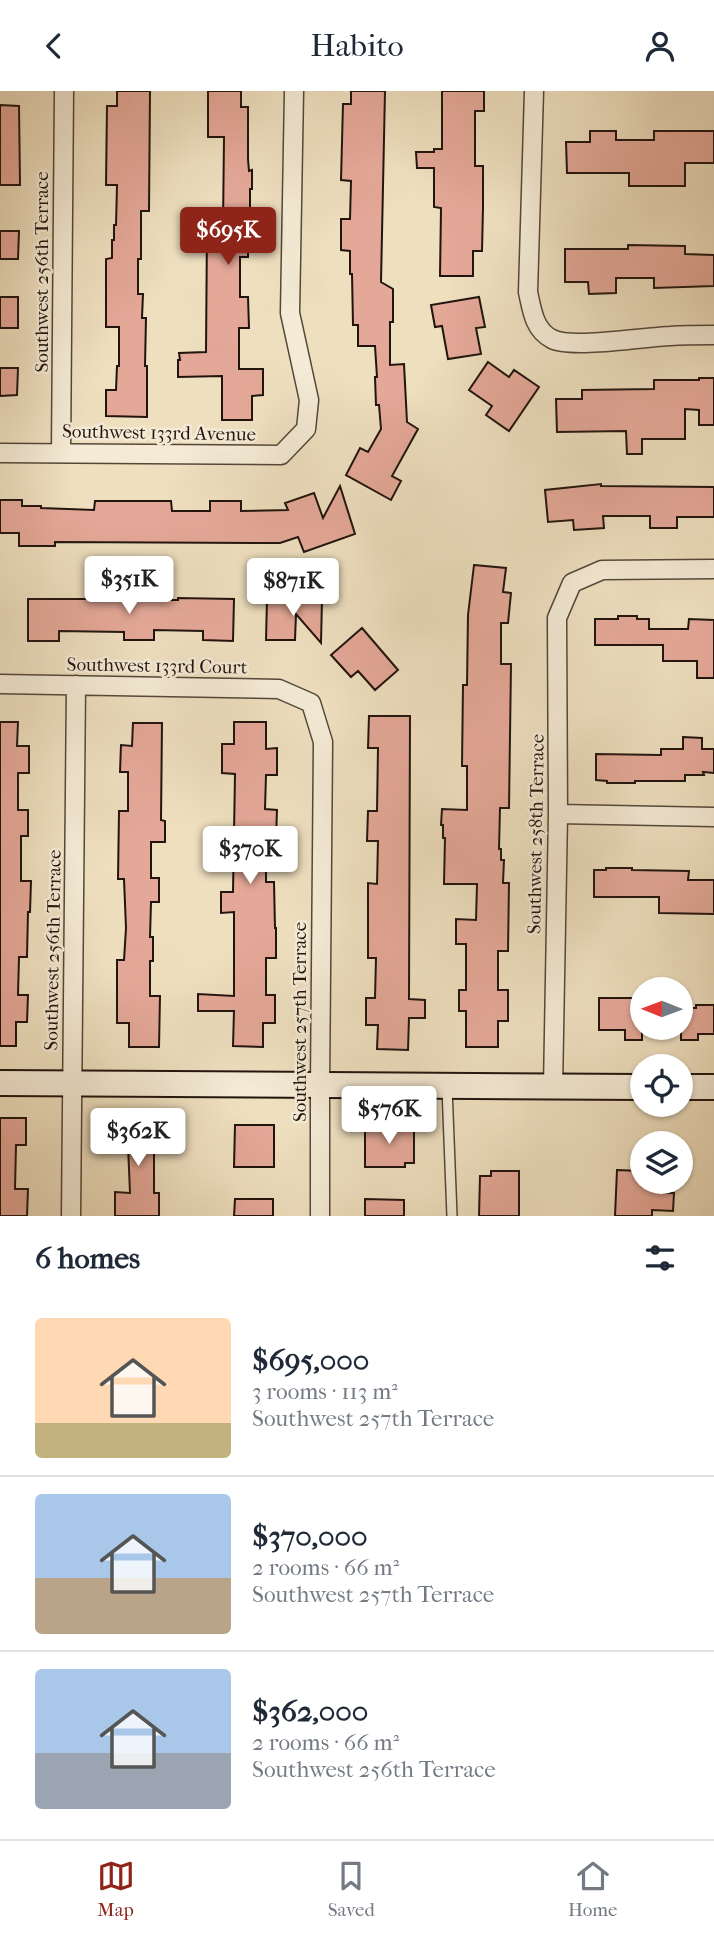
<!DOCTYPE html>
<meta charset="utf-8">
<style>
:root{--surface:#fff;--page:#f2f2f3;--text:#1f2937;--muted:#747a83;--line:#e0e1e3;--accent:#8f2418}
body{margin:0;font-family:"IM FELL French Canon",serif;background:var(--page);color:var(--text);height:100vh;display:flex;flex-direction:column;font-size:26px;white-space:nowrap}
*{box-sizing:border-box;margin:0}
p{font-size:23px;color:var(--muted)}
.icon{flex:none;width:38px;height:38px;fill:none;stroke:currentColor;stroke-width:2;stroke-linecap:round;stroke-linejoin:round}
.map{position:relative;height:1125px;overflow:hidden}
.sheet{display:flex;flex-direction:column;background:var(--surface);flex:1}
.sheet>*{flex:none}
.needle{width:46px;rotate:271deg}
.controls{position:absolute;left:630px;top:886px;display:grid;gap:14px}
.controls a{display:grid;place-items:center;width:63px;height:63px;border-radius:50%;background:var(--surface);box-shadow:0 2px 5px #0004;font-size:35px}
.price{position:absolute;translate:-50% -60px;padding:0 16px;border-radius:7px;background:#fff;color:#222;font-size:23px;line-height:46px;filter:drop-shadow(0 2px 4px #0008)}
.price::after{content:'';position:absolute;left:50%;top:42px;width:21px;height:16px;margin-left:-10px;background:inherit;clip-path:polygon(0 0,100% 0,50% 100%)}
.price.active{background:var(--accent);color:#fff}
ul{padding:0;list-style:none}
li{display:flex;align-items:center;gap:21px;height:175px;padding:0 35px}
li+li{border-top:2px solid var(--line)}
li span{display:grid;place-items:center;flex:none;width:196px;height:140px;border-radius:7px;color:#555}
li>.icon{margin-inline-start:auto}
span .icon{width:84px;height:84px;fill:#fffc;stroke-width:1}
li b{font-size:30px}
h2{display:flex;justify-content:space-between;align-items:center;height:84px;padding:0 35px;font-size:30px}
header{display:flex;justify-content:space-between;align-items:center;height:91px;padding:0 35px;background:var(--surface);font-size:32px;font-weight:600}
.tabs{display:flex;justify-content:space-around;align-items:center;height:98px;border-top:2px solid var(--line);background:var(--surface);font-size:19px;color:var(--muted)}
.tabs a{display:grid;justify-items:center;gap:4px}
.tabs .active{color:var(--accent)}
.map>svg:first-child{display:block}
.building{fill:#e4a898;stroke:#21140e;stroke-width:2}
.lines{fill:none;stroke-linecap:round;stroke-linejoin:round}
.lane-casing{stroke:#54473a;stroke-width:12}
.street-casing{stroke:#54473a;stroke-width:21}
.secondary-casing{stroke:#21140e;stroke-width:28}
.lane{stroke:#f4ead5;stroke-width:9}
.street{stroke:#f4ead5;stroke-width:18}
.secondary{stroke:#f4ead5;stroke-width:24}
.labels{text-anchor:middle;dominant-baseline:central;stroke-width:5;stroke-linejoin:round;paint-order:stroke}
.street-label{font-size:19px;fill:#21140e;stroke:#f4ead5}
</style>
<header><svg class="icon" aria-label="back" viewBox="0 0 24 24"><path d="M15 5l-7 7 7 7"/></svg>Habito<svg class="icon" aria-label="person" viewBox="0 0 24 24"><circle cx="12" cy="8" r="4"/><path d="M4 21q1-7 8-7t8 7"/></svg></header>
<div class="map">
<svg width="714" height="1125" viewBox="0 0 714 1125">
<rect width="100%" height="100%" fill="#eedfbf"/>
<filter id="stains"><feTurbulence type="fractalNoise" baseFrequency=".00286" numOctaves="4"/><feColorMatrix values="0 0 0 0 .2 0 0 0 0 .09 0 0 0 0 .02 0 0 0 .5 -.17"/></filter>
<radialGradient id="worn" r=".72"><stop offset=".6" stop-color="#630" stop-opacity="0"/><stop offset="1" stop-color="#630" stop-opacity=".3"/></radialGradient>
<!-- building -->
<path class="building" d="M117 0H150L149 120H141V168H138V203H143L142 227H146L145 275H147V326L106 325V299H116L117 275H119V236H106V168L112 167V149H114V134H116L117 94H106L107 15H117Z
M208 0H241V16H248V68L249 80 252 79V98H250V121H248V166H240V206H248L249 237H239V278H263V304L252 305V329H222V285L178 286V269H180L179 262 206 261 207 135H223L224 46H208Z
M351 0H385L381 191 393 198V231H390V274L404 273 407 331 418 338 392 385 401 390 391 409 346 384 360 357 368 361 381 338 379 314H376L375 286H377L375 255H358V234H353L352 183H350V160L341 159V128H350L351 90 341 89 343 13H351Z
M442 0H484V20H475V75H483V117L482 160H473V185H440L441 117 434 116V77H417L416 61H434V58H442Z
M0 14 19 15 20 94H0Z
M590 40H616V49H654V40H714V72H685V95H629V82H567L566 51H590Z
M0 140H19L18 168H0Z
M628 154 685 155V163L714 164V195L654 197V187H616V202L589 203 588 191H565V158H628Z
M0 206H18V237H0Z
M479 206 485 236 476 237 481 263 448 268 442 235 435 236 431 214Z
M488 271 509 286 514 279 539 296 509 340 486 324 492 315 469 299Z
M0 277H18L17 304 0 305Z
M699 287H714V334H699V319L685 318V348H642V363H627L626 340 557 341 556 308H582V299L654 298V289H699Z
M601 393V395L714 396V426H677V437H650V425H603L604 437 574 439 573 429 548 431 545 399Z
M340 395 355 443 304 461 298 446 280 452 55 451V455H19V442H0V409H22V415H41V417L94 419 95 410H171L172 420H210V410H241V420L288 419 285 412 314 402 323 427Z
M474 474 506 477 503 501 511 502 508 532H501V573H511L509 717H500L499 758H501V769H504L503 792H509L508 860H498V899H508V930H498V956H466V920H459V899H466V853H456V828L476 829 477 793H444L445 747H443V734H441L442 718 467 719V675H462L463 594H467L468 524Z
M93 484H109V509H178V507L234 508 233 550 203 549V540L154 539V549H124V541L59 540V550H28V508H93Z
M267 508 322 509 321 552 296 523 295 549H266Z
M618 525H637V528H649V538H688L689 528 714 529V587H697V570H663V554H595V528H618Z
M362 537 398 579 375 599 358 580 351 586 331 564Z
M369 625H410L409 908 425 909V927H409L408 959 377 958 378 934H366V907H375L376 867H368V792L377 793 378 750H367L368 720H377L378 657H368Z
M0 631H18L17 655H29V682H18V719H28V745H21V790H31L30 821H28L27 866H19L18 904H28L27 931H16V955H0Z
M234 631H266V658L277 657V684H266L265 718 277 719 276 746H266V791H274L275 837H276V867H266V904H275V932H263V956L233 955 234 920H198V903L234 905V821L221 822V801H233L235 683 222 682V653H234Z
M133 632H162L161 729 165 730V751H151V787H159V811H151L150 846H153V870H150V905H160L159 956H129V932H117V869H124L126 837 124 788H118L119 720H128V681H120L121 654 132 655Z
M683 646 702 647V658H714V682L703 681 704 684H685V690H635V692H607V690L596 689V663L661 664V658H683Z
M606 777H632V779L689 780 688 789H714V823L659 822V806H594V779H606Z
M599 907H642V949H625V939H599Z
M696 914H714V943H698V949H681V917H696Z
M0 1027H26V1054H16L15 1098H28L27 1125H0Z
M116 1027H154V1102H159V1125H115V1101L130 1102 128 1054H116Z
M365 1033 405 1034V1038H414V1072H405V1076H365Z
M235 1034H274V1076H234Z
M617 1079 642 1080V1090L665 1091 664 1102H674L673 1120 652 1119V1125H615Z
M491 1080H519V1125H479L480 1085H491Z
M235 1108H273V1125H234Z
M365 1108 404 1109V1125H365Z"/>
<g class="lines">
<defs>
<path id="lane" d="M447 997 452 1125"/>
<path id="street" d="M534 0 528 201C532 219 534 239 552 248 571 258 645 246 670 245 685 244 700 244 714 244
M0 362 281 364 306 338 309 309 290 222 294 0
M61 362 64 0
M0 593 279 598 311 612 323 651 320 995V1125
M558 723 714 726
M553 997 558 723 557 527 572 492 602 479 714 478
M71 1125 76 594"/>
<path id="secondary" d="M0 992 642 996
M681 996H714"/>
</defs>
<!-- lane casing -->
<use href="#lane" class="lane-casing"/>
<!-- street casing -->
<use href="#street" class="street-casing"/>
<!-- secondary casing -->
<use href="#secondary" class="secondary-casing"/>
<!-- lane -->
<use href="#lane" class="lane"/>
<!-- street -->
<use href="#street" class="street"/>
<!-- secondary -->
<use href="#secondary" class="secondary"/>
</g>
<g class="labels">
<!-- street labels -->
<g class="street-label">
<text transform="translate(42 181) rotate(-90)">Southwest 256th Terrace</text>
<text transform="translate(159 342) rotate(1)">Southwest 133rd Avenue</text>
<text transform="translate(157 575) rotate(1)">Southwest 133rd Court</text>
<text transform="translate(536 743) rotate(-89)">Southwest 258th Terrace</text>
<text transform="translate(53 859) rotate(-89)">Southwest 256th Terrace</text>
<text transform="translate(300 931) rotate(-90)">Southwest 257th Terrace</text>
</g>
</g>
<rect width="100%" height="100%" filter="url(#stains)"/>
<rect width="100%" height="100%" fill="url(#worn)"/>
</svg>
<div class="controls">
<a><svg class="needle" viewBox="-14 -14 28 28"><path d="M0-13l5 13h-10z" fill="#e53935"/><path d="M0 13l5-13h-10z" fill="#747a83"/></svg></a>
<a><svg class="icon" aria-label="locate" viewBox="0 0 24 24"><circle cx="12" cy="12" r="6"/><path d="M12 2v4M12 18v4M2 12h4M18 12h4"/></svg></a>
<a><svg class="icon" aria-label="layers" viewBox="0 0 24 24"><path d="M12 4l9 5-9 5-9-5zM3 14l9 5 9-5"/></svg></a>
</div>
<b class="price active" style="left:228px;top:176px">$695K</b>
<b class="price" style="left:129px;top:525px">$351K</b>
<b class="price" style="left:293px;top:527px">$871K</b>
<b class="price" style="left:250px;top:795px">$370K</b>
<b class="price" style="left:389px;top:1055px">$576K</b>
<b class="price" style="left:138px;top:1077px">$362K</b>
</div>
<section class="sheet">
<h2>6 homes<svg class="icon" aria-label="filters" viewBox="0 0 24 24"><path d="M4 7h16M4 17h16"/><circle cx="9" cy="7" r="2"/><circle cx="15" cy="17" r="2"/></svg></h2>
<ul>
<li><span style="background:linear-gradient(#ffd9b3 75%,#c2b280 0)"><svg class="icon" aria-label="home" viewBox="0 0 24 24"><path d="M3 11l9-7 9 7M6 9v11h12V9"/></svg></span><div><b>$695,000</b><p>3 rooms · 113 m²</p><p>Southwest 257th Terrace</p></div></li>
<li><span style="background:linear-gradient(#a9c7e8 60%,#b9a48a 0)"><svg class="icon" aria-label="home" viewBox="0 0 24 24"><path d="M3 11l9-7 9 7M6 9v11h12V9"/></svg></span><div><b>$370,000</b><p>2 rooms · 66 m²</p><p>Southwest 257th Terrace</p></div></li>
<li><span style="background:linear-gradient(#a9c7e8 60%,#9aa5b1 0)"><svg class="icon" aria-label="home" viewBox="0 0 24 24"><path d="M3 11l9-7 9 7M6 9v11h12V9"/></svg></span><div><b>$362,000</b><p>2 rooms · 66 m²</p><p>Southwest 256th Terrace</p></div></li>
</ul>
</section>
<nav class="tabs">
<a class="active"><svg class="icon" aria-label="map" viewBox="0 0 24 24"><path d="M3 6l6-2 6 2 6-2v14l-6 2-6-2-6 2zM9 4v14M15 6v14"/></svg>Map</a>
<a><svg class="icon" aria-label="saved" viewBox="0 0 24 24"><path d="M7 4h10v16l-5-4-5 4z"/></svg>Saved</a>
<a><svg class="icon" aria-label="home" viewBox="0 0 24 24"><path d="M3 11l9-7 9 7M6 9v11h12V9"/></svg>Home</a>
</nav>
